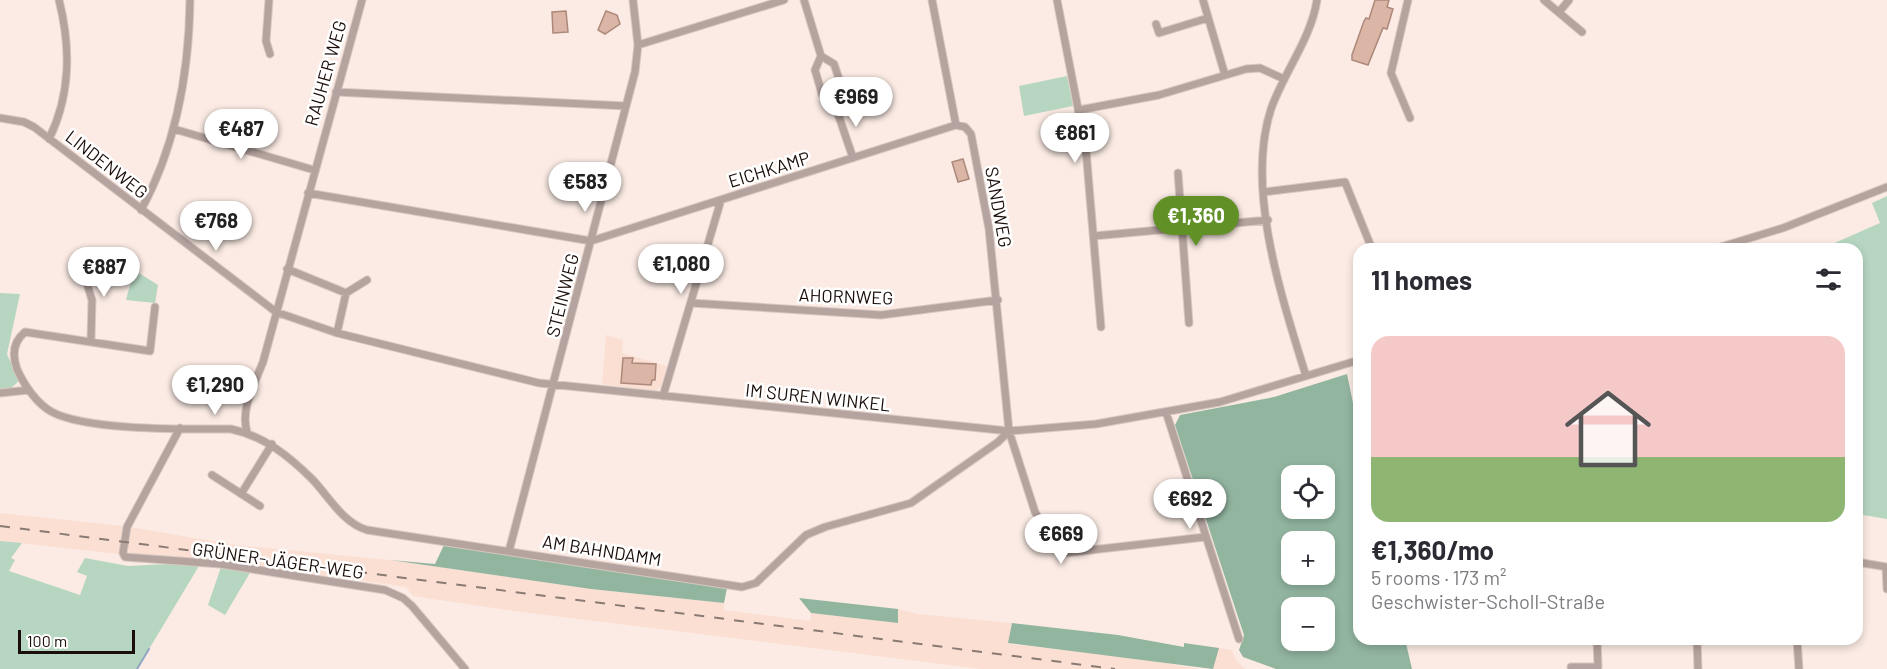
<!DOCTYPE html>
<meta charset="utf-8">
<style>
:root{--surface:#fff;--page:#f7f7f7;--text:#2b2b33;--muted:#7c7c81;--accent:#609026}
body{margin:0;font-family:Barlow,sans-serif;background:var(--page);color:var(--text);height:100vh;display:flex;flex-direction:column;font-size:22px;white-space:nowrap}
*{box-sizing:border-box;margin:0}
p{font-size:20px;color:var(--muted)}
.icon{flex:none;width:33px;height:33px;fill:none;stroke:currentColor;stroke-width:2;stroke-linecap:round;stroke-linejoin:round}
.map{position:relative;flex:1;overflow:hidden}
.details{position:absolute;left:1353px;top:243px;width:510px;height:402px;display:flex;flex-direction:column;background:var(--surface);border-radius:18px;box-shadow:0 3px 9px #0003}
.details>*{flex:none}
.tools{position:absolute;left:1281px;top:465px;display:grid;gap:12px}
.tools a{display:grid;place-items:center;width:54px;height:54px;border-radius:12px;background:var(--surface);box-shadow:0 3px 9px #0003;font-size:30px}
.scale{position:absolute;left:18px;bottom:15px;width:117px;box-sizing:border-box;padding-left:6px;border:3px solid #1b0e09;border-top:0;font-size:16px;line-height:21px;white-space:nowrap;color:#1b0e09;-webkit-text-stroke:4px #fff;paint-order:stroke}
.price{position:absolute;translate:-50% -51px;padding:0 14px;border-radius:21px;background:#fff;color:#222;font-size:20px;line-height:39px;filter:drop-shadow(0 2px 3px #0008)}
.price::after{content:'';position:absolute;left:50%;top:36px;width:18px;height:14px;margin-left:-9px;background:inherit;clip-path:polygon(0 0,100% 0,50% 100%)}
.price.current{background:var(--accent);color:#fff}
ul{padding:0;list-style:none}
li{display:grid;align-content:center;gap:12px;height:318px;padding:0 18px}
li span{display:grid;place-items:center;height:186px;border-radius:18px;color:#555}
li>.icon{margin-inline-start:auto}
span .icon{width:108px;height:108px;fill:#fffc;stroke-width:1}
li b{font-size:26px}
h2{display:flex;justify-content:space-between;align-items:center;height:72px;padding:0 18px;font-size:26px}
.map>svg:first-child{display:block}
.built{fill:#fbdfd3}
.green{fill:#b6d6c2}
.forest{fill:#92b5a0;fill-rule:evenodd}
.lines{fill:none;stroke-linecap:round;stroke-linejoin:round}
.stream{stroke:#8fa6c3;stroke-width:2}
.building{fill:#dbb5a5;stroke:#ac897a;stroke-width:1.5}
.street-casing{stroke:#d7c8c1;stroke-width:9}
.street{stroke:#b5a39f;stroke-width:7}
.rail{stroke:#897a74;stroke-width:2;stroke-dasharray:10 10;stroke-linecap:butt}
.labels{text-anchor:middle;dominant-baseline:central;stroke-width:5;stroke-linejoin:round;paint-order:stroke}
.street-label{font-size:18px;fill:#1b0e09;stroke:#fff}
</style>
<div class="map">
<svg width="1887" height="669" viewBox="0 0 1887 669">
<rect width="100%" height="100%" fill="#fbebe4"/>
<!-- built -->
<path class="built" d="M606 335 623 340 622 353 667 366 661 387 655 391 602 384Z
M0 513 123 526 122 538 128 539 130 527 236 545 390 560 591 589 724 603V610L810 621 811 613 898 623V609L917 614 1012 623 1009 644 1143 659 1199 669H981L514 611 413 596 406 587 228 562 132 556 127 549 120 548 119 554 0 541Z
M1219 648 1232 650 1236 660 1245 669H1213Z"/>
<!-- green -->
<path class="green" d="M1067 76 1073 106 1024 116 1019 86Z
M1887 196V519L1857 514V249H1821L1880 223 1872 203Z
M134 270 158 285 155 303 126 300Z
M0 293 20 294 7 354 19 381 11 388 0 389Z
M0 541 22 543 11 558 15 560 9 571 80 595 87 576 77 572 85 558 128 566 169 564 199 566 137 669H0Z
M221 567 251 571 225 615 208 605Z"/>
<!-- forest -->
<path class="forest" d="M1347 374 1359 432V639H1405L1412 669H1276L1243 657 1239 650 1244 635 1175 425 1180 415 1274 397ZM1292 476H1324V508H1292ZM1292 542H1324V574H1292ZM1292 608H1324V640H1292Z
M444 545 727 588 724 603 591 589 390 560 435 564Z
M799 598 898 609V623L811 613Z
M1012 623 1118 635 1184 647V643L1219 648 1213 669 1008 643Z"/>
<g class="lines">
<!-- stream -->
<path class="stream" d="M137 669 149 649"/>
</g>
<!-- building -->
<path class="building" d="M1375 0H1389L1387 7 1393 9 1387 29 1383 28 1368 65 1352 60V55L1364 21 1366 18 1369 19Z
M566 11 568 32 553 33 552 12Z
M606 11 617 15 620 24 605 34 598 30Z
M963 159 969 179 958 182 952 162Z
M623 358H633L632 363 656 364 655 380H652L651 385 621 383Z"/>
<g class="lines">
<defs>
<path id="street" d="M269 0 266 41 270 54
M804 0 821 56 815 70 822 94 835 105 853 158
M932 0 956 125 965 127 971 134 989 229 1009 431 1035 512 1056 547 1065 553 1205 537
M1057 0 1086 150 1101 327
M1203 0 1225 75
M1408 0 1391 73 1410 118
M1544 0 1582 32
M1559 12 1569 0
M1156 24 1159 33 1208 18
M638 45 784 0
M821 56 834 64 842 88V94L835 105
M336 92 626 106
M1079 110 1159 95 1246 69 1260 68 1284 79
M0 118 24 122 34 127 276 312 337 333 539 383 1009 431 1096 424 1220 402 1359 360
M174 129 314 170
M49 139C71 94 71 48 59 0
M1178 173 1189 323
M1264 192 1345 182 1372 249
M308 193 591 241 956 125
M141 210C176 146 189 72 190 0
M1094 236 1268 220
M1714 249 1783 228 1887 187
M80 261 92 300 91 340
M287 269 346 293
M691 303 881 315 998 300
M155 307 150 351 25 332C13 342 12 355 17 369 24 385 37 404 52 412 88 431 188 429 231 429 264 436 289 456 313 480 329 497 343 523 367 530L742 587 756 583 806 535 825 527 911 503 998 442 1009 431
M337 333 346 293 367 280
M1306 376C1282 298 1245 189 1271 109 1284 72 1311 39 1317 0
M0 393 29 390
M663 396 721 200
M1166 412 1239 639
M180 428 127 527 123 553 125 557 220 564 385 590 403 598 412 606 465 669
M247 432C240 409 255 383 263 362L362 0
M212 475 260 506
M241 494 272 444
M509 551 635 72 638 45 633 0
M1857 562 1887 567
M1886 567 1887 589
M1697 639 1698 669
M1797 639 1799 669
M1571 667H1598L1597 639"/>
</defs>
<!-- street casing -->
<use href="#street" class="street-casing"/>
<!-- street -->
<use href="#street" class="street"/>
<!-- rail -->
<path class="rail" d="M0 526 1115 669"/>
</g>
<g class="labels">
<!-- street labels -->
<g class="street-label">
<text transform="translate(325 73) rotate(-74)">RAUHER WEG</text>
<text transform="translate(107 164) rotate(38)">LINDENWEG</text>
<text transform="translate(769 169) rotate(-17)">EICHKAMP</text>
<text transform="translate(999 207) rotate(80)">SANDWEG</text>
<text transform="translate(562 295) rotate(-76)">STEINWEG</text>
<text transform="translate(846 296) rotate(2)">AHORNWEG</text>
<text transform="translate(818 397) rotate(6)">IM SUREN WINKEL</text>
<text transform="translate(602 550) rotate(9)">AM BAHNDAMM</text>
<text transform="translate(278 560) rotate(8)">GRÜNER-JÄGER-WEG</text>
</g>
</g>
</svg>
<div class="tools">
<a><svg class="icon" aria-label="locate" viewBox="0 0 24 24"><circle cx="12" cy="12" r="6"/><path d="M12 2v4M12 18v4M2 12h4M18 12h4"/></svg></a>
<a>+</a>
<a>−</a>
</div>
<div class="scale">100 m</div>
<b class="price" style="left:856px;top:128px">€969</b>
<b class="price" style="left:241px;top:160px">€487</b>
<b class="price" style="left:1075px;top:164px">€861</b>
<b class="price" style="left:585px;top:213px">€583</b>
<b class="price current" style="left:1196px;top:247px">€1,360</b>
<b class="price" style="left:216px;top:252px">€768</b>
<b class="price" style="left:681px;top:295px">€1,080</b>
<b class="price" style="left:104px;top:298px">€887</b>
<b class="price" style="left:215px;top:416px">€1,290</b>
<b class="price" style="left:1190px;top:530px">€692</b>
<b class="price" style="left:1061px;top:565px">€669</b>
<section class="details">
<h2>11 homes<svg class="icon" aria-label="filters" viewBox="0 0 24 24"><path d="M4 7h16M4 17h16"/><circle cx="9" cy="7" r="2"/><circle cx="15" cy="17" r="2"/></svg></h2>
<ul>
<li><span style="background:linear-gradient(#f6c9c9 65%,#8fb573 0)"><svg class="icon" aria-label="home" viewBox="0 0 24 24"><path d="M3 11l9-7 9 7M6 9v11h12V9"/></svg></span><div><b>€1,360/mo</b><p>5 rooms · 173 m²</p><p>Geschwister-Scholl-Straße</p></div></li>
</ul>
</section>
</div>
